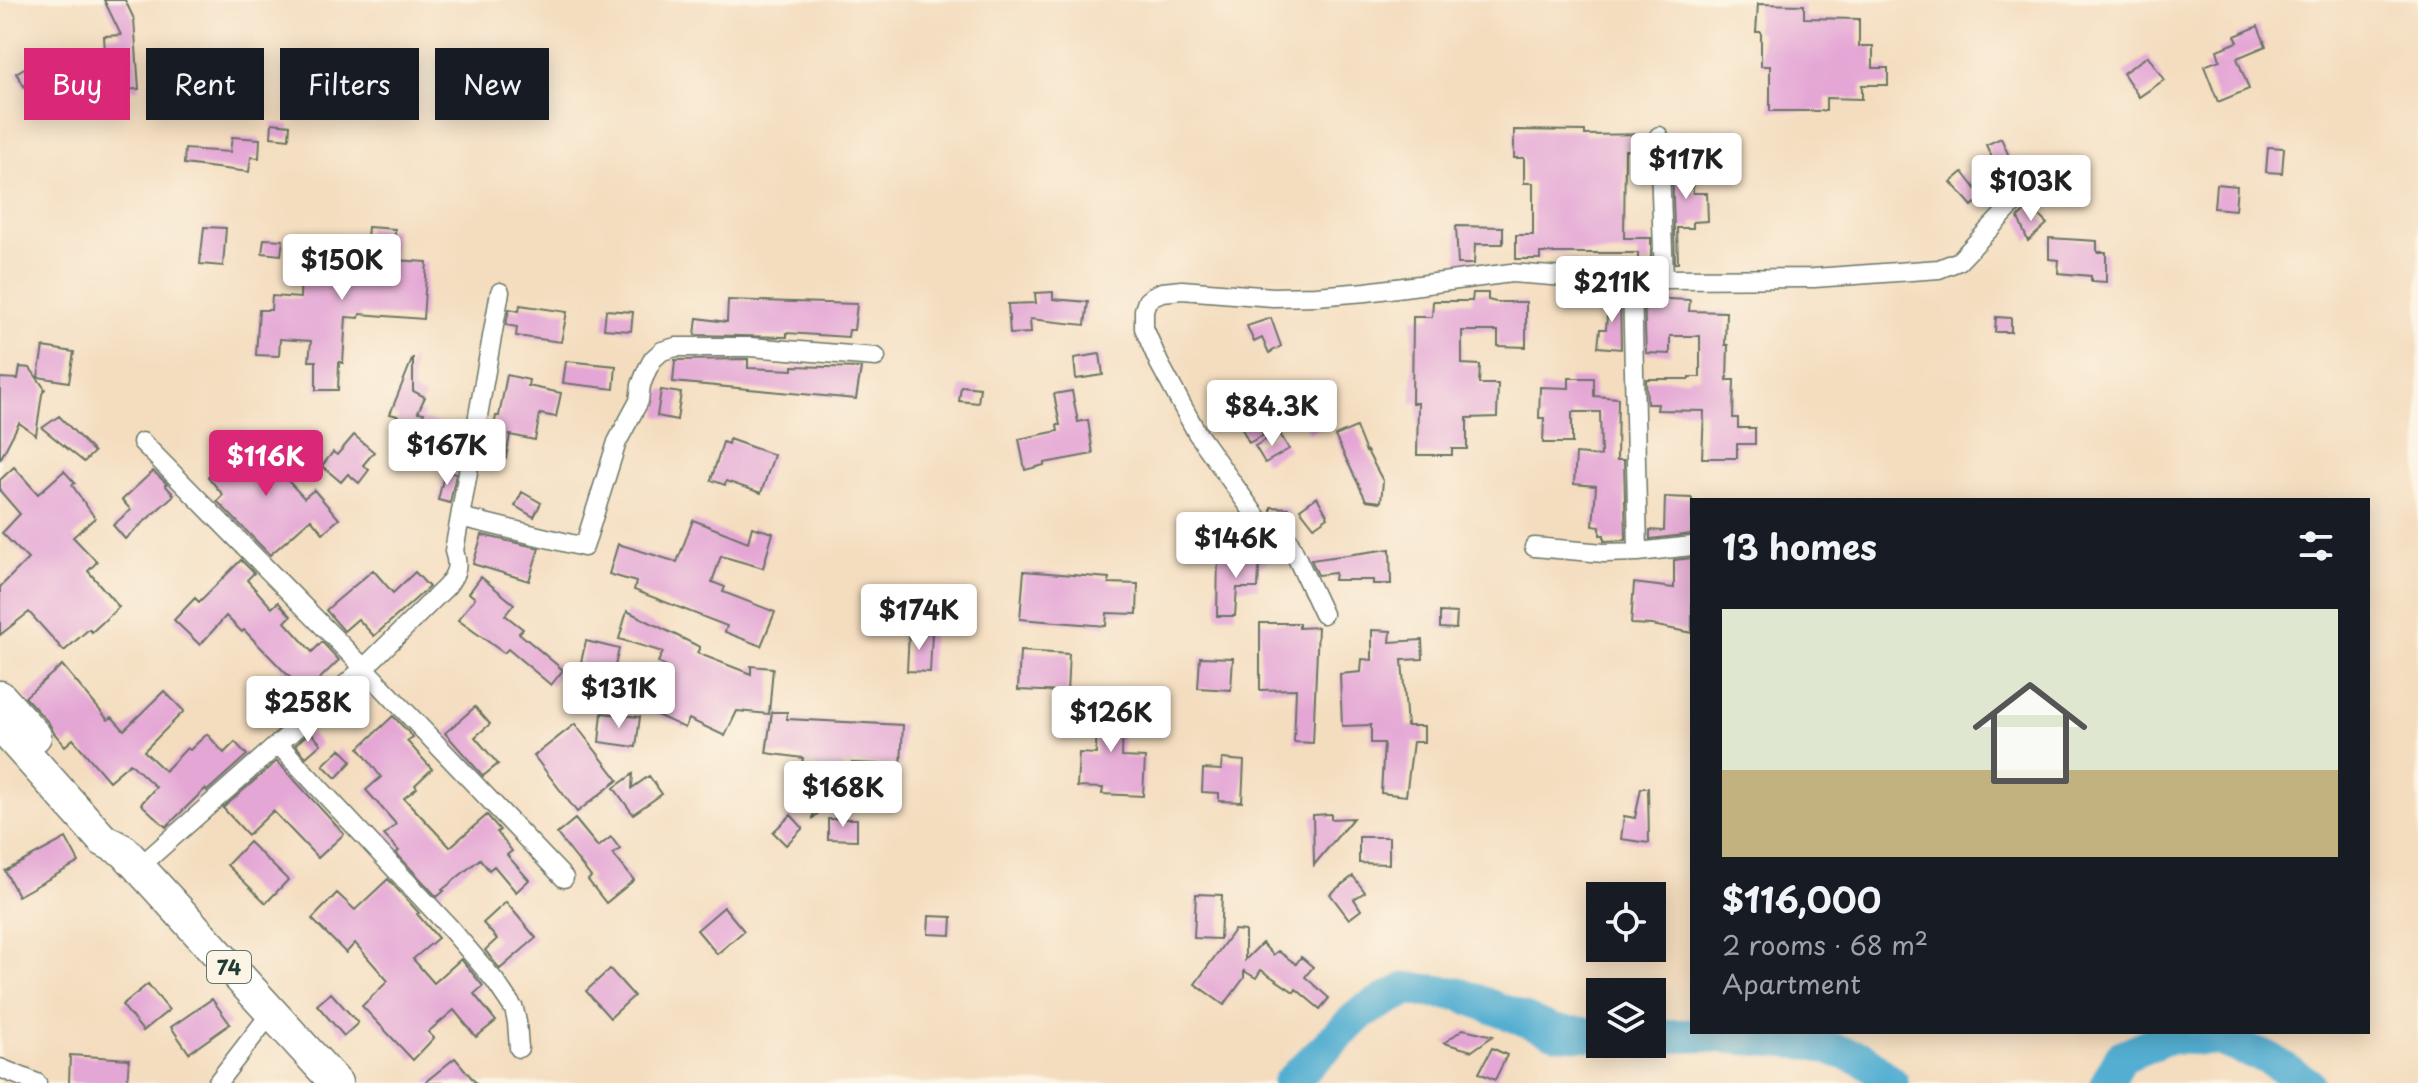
<!DOCTYPE html>
<meta charset="utf-8">
<style>
:root{--surface:#171b24;--page:#20242c;--text:#f1f3f6;--muted:#9ea1a6;--accent:#db2777}
body{margin:0;font-family:"Playpen Sans",sans-serif;background:var(--page);color:var(--text);height:100vh;display:flex;flex-direction:column;font-size:30px;white-space:nowrap}
*{box-sizing:border-box;margin:0}
p{font-size:26px;color:var(--muted)}
.icon{flex:none;width:44px;height:44px;fill:none;stroke:currentColor;stroke-width:2;stroke-linecap:round;stroke-linejoin:round}
.map{position:relative;flex:1;overflow:hidden}
.panel{position:absolute;left:1690px;top:498px;width:680px;height:536px;display:flex;flex-direction:column;background:var(--surface);border-radius:0px;box-shadow:0 4px 20px #0003}
.panel>*{flex:none}
.top-card{position:absolute;left:24px;top:48px;width:760px;height:72px;display:flex;gap:16px}
.buttons{position:absolute;left:1586px;top:882px;display:grid;gap:16px}
.buttons a{display:grid;place-items:center;width:80px;height:80px;border-radius:0px;background:var(--surface);box-shadow:0 4px 20px #0003;font-size:40px}
.price{position:absolute;translate:-50% -68px;padding:0 18px;border-radius:8px;background:#fff;color:#222;font-size:26px;line-height:52px;filter:drop-shadow(0 2px 4px #0008)}
.price::after{content:'';position:absolute;left:50%;top:48px;width:24px;height:18px;margin-left:-12px;background:inherit;clip-path:polygon(0 0,100% 0,50% 100%)}
.price.active{background:var(--accent);color:#fff}
ul{padding:0;list-style:none}
li{display:grid;align-content:center;gap:16px;height:424px;padding:0 32px}
li span{display:grid;place-items:center;height:248px;border-radius:0px;color:#555}
li>.icon{margin-inline-start:auto}
span .icon{width:144px;height:144px;fill:#fffc;stroke-width:1}
li b{font-size:34px}
h2{display:flex;justify-content:space-between;align-items:center;height:96px;padding:0 32px;font-size:34px}
.pill{padding:0 28px;border-radius:0px;background:var(--surface);box-shadow:0 4px 20px #0003;font-size:28px;line-height:72px}
.pill.active{background:var(--accent);color:#fff}
.map>svg:first-child{display:block}
.lines{fill:none;stroke-linecap:round;stroke-linejoin:round}
.river{stroke:#53aed1;stroke-width:34}
.building{fill:#e4a6d5}
.minor-casing{stroke:#6a7565;stroke-width:21}
.trunk-casing{stroke:#6a7565;stroke-width:35}
.minor{stroke:#fff;stroke-width:18}
.trunk{stroke:#fff;stroke-width:32}
.labels{text-anchor:middle;dominant-baseline:central;stroke-width:7;stroke-linejoin:round;paint-order:stroke}
.shield{fill:#fcf5e5;stroke:#617469;stroke-width:2}
.shield-label{font-size:20px;font-weight:bold;fill:#1f3d34}
</style>
<div class="map">
<svg width="2418" height="1083" viewBox="0 0 2418 1083">
<rect width="100%" height="100%" fill="#fcf5e5"/>
<filter id="ink" filterUnits="userSpaceOnUse"><feTurbulence type="fractalNoise" baseFrequency=".0125" numOctaves="2"/><feDisplacementMap in="SourceGraphic" scale="16" xChannelSelector="R" yChannelSelector="G"/><feConvolveMatrix kernelMatrix="1 2 1 2 8 2 1 2 1" color-interpolation-filters="sRGB"/></filter>
<filter id="wash" filterUnits="userSpaceOnUse"><feTurbulence type="fractalNoise" baseFrequency=".006" numOctaves="4" result="noise"/><feDisplacementMap in="SourceGraphic" scale="32" xChannelSelector="R" yChannelSelector="G"/><feGaussianBlur stdDeviation="1.8" result="paint"/><feColorMatrix in="noise" values="0 0 0 0 0 0 0 0 0 0 0 0 0 0 0 0 0 1.4 0 .05"/><feComposite in="paint" operator="in"/></filter>
<g filter="url(#wash)">
<rect width="100%" height="100%" fill="#f4ddbf"/>
<g class="lines">
<!-- river -->
<path class="river" d="M1652 1037 1705 1035 1813 1043 1863 1059 1892 1083
M1289 1083 1362 1012 1407 989 1459 994 1556 1032 1600 1035
M2107 1083 2121 1057 2168 1037 2218 1039 2266 1057 2307 1083"/>
</g>
<g id="blocks">
<!-- building -->
<path class="building" d="M104 0H125L134 19 139 89 116 90 115 83H107L104 36 121 35Z
M1758 4 1804 5V18L1859 19V46H1873V68H1888V85H1862V99L1826 98V111H1770V66H1761V32H1756Z
M2258 26 2266 46 2237 58 2249 89 2218 102 2204 66 2220 60 2217 50 2238 42 2235 36Z
M2148 56 2164 80 2139 97 2123 73Z
M31 64 40 79 25 88 16 73Z
M272 123 290 125 289 139 271 137Z
M1514 130 1585 131V135L1648 134V150H1625L1624 238H1651V263L1638 264V253H1540V259H1516V235H1533V183H1524V158H1514Z
M232 137 260 139 259 158 251 157 249 172 184 164 185 149 230 152Z
M2001 138 2015 170 2019 167 2025 174 2014 186 1996 166 1986 145Z
M2268 147 2284 148 2282 173 2266 172Z
M1692 163 1693 193H1707L1708 221 1693 222V228H1677L1678 263H1675L1672 164Z
M1963 172 1980 194V199L1972 206 1951 182Z
M2216 184 2237 186 2235 210 2214 208Z
M2030 206 2047 224 2028 241 2018 218Z
M1456 226 1503 227V244H1475L1474 264H1458Z
M204 227 226 228 223 266 200 264Z
M368 227 395 229 394 260 427 262 423 319 360 314 359 318 346 317 343 363 339 362 338 390H316V361H309L311 341 280 339 279 356 256 355 259 310H271L272 296 300 298 301 269 290 268 291 248H305V258L365 261Z
M2049 238 2097 241V252H2106V282L2091 281V276L2058 273 2059 260 2049 259Z
M264 239 283 240 281 255 262 253Z
M1053 292V299L1088 302 1085 325 1030 319 1031 333 1010 334 1008 304 1036 303 1035 293Z
M1609 292 1620 293 1621 349 1598 347 1600 329H1606Z
M1473 293H1488V300L1496 302H1526V347L1498 346V331H1462V364L1480 365 1479 384H1498L1497 417 1467 418V449H1452V455H1417L1418 403H1412L1413 317H1432L1433 301H1472Z
M1644 298 1690 300 1689 311 1726 312 1725 345H1728L1727 380H1734L1733 418H1738V428H1755V444H1737V458H1702L1704 411 1657 410 1658 404H1647L1646 379H1689V377H1700V336H1670V354L1646 353Z
M728 300 857 304 854 330H849L848 337 787 333V337L695 335 697 318 727 322Z
M520 305 567 312 561 342 516 336 517 327 506 325 509 309 519 311Z
M606 310 633 312 631 331 604 329Z
M1996 317 2011 318V332H1995Z
M1271 318 1281 346 1269 353 1262 338 1254 342 1247 326Z
M43 347 74 352 69 382 38 377Z
M1100 354 1103 375 1076 379 1074 358Z
M413 357V391L425 397 418 412 424 413 422 419 463 429 456 468 430 462 432 451 391 440 398 416 390 414Z
M748 359V368L793 370V366L861 368 856 399 673 382 675 360Z
M566 361 616 366 614 389 563 383Z
M20 367 30 368 45 389 42 394 36 435 19 423 0 460V378L18 379Z
M507 375 529 380 528 386 561 393 556 417 540 414 535 440 510 435 506 458 489 455 496 416H499Z
M1569 378H1594V396L1618 398 1617 460H1624L1626 540 1604 541V535H1600V527L1593 526 1596 486 1574 484 1576 454 1601 456 1600 412H1572V443H1543L1544 418H1539L1540 387 1569 388Z
M961 386 980 388 978 403 959 401Z
M661 390 681 393 677 420 657 416Z
M1072 391 1078 422 1088 420 1093 454 1044 463V465L1025 470 1019 439 1058 431 1057 425H1060L1054 394Z
M1233 397 1264 435 1249 443 1228 400Z
M1316 403 1326 425 1309 433 1299 410Z
M59 416 94 452 84 462 42 428Z
M1356 427 1366 452 1367 451 1383 481 1381 502 1366 500 1335 436Z
M1279 432 1289 449 1265 463 1255 446Z
M354 435 374 452 363 465 369 470 359 483 348 474 341 482 322 466 333 452 337 455Z
M252 436 265 450 262 453 304 498 314 490 339 519 323 533 311 519 270 555 217 501 223 495 208 477 224 464 220 460 235 447 238 450Z
M729 439 774 455 761 493 726 481 725 485 711 480 723 442 728 444Z
M14 467 38 494 64 471 75 483 72 485 95 518 73 537 97 562 88 571 119 607 92 632 89 629 64 651 29 612 0 635V587L28 559 2 533 20 514 0 491V480Z
M153 471 167 484 165 485 174 495 125 539 113 525 131 510 122 500Z
M445 471 456 474 450 503 438 500Z
M522 492 541 503 534 517 515 506Z
M1317 497 1328 517 1314 527 1300 509Z
M1665 497 1692 498V534L1650 539V530L1664 531Z
M1271 507 1289 508 1288 526 1275 523 1271 517Z
M693 520 748 542 752 527 773 533 763 568 721 556 712 582 725 587 723 592 775 612 761 646 725 632 727 626 634 590 636 582 609 574 618 544 677 562Z
M482 535 539 548 529 581 473 564Z
M1390 549 1391 584H1373V580H1334L1335 573 1318 575 1311 560Z
M1218 555 1272 558 1259 568 1258 588H1237L1235 616H1217Z
M1692 558V633L1652 625 1631 624 1634 583 1674 588V560Z
M241 560 254 573 247 580 272 608 278 602 291 616 285 622 312 652 322 642 339 660 305 693 244 630 242 632 226 616 200 645 174 620 195 598 199 602Z
M373 570 393 593 415 572 429 587 374 636 358 619 344 631 326 610Z
M1024 571 1109 578V583L1138 584 1137 614 1107 613 1106 626 1020 619Z
M481 577 514 604 505 615 523 629 519 633 563 670 551 685 508 649 504 653 458 620 475 598 469 593Z
M627 611 700 647 697 653 751 674V666L773 668 769 714 737 711 725 736 689 719 685 728 648 711 666 667 658 662 663 652 619 639Z
M1440 612 1457 613 1456 629 1440 628Z
M1260 623H1299V628L1318 627 1313 743 1294 742 1296 689 1260 690Z
M1372 630 1391 631 1390 642 1422 640 1423 659 1402 660 1407 726H1424V742H1413L1406 796 1381 793 1384 743H1371V725L1342 726 1340 674 1361 672 1362 659 1372 660Z
M909 631 932 633 930 672 907 671Z
M586 641 619 649 607 699 574 691Z
M1020 651 1069 654 1067 692 1018 690Z
M1200 657 1233 658 1231 690 1198 688Z
M62 665 108 720 112 717 124 730 164 691 184 711 144 751 165 771 187 748 190 750 207 734 224 753 235 742 247 755 207 791 205 789 166 827 141 804 156 787 130 763 109 781 73 739 65 746 54 733 49 723 25 697Z
M1097 693 1124 694 1122 757 1145 758 1143 796 1102 794 1103 788 1077 787 1079 753 1096 754Z
M475 707 490 724 475 737 498 764 483 776 445 733Z
M772 712H787V719L903 725 901 765 852 763V766L843 765 842 790 813 818 816 764H802L803 758 766 753Z
M602 713 640 717 636 747 599 742Z
M393 716 413 737 407 741 432 769 415 785 417 788 404 798 450 847 487 815 500 830 497 832 512 851 507 855 529 880 516 892 494 866 489 870 480 859 442 890 444 891 437 897 396 853 399 851 384 835 396 824 366 790 381 777 359 748Z
M575 724 618 780 577 812 534 756Z
M310 732 321 744 306 757 295 745Z
M340 749 352 761 336 778 323 765Z
M1222 759 1244 761 1242 802 1219 801V793L1202 792 1203 769 1221 770Z
M277 761 344 834 318 858 273 811 248 835 223 808Z
M633 774 632 788 649 776 662 794 633 814 614 788Z
M1641 788H1648L1649 843 1621 839 1624 816 1635 818Z
M1331 814V819L1353 818 1314 865 1313 815Z
M791 815 803 828 786 845 773 832Z
M575 819 598 847 611 837 620 849 613 854 634 880 606 903 588 880 591 877 557 834Z
M828 819H857V840L828 839Z
M1359 837H1389V864L1359 863Z
M66 838 79 862 18 896 5 871Z
M249 842 288 880 266 903 227 865Z
M1353 876 1365 892 1354 899 1361 910 1349 919 1330 894Z
M388 879 419 913 417 914 438 938 413 959 434 983 461 959 483 986 474 994 496 1021 476 1037 454 1010 428 1032 434 1038 413 1060 362 1006 388 981 355 943 346 953 312 919 337 893 355 910Z
M1196 894 1222 895 1220 939 1194 938Z
M506 902 536 938 500 969 485 950 497 939 483 923Z
M724 907 744 931 717 954 697 930Z
M929 916 952 917 951 935 928 934Z
M1234 930 1245 931V960L1262 943 1273 955 1278 951 1296 964 1301 957 1313 967 1305 977 1329 998 1320 1009 1296 989 1294 992 1261 970 1256 978 1244 971V978L1224 1005 1195 984Z
M610 969 634 996 610 1018 586 991Z
M148 984 169 1010 143 1031 122 1005Z
M331 993 358 1023 344 1036 317 1005Z
M212 999 230 1024 189 1053 171 1027Z
M1463 1029 1477 1032 1493 1036 1472 1051 1444 1043Z
M1492 1048 1507 1055 1495 1080 1479 1073Z
M70 1055 129 1059 127 1083H69Z
M455 1058 476 1083H424Z"/>
</g>
</g>
<g filter="url(#ink)">
<use href="#blocks" fill-opacity="0" stroke="#6a7565" stroke-width="2"/>
<g class="lines">
<defs>
<path id="minor" d="M1659 136 1664 279
M1632 282 1638 552
M142 442 364 668 564 878
M460 517 584 547 617 442 639 401 641 385 647 370 653 359 662 351 676 347H750L876 357
M1534 547 1604 553 1638 552 1692 546
M1323 614 1288 539 1268 533 1197 433 1159 363 1144 328V310L1147 301 1153 296 1162 292 1182 290 1273 297 1316 296 1366 292 1511 273 1632 282 1664 279 1814 278 1939 269 1959 261 2035 181
M279 745 450 928 495 981 514 1009 517 1022 519 1048
M138 868 364 668 447 586C457 573 459 566 454 551L500 292
M0 1068 37 1083
M217 1083 271 1013"/>
<path id="trunk" d="M0 697 35 736
M0 725 103 840 124 851 336 1083"/>
</defs>
<!-- minor casing -->
<use href="#minor" class="minor-casing"/>
<!-- trunk casing -->
<use href="#trunk" class="trunk-casing"/>
<!-- minor -->
<use href="#minor" class="minor"/>
<!-- trunk -->
<use href="#trunk" class="trunk"/>
</g>
</g>
<g class="labels">
<!-- shield labels -->
<rect class="shield" x="207" y="951" width="44" height="32" rx="6"/>
<g class="shield-label">
<text x="229" y="967">74</text>
</g>
</g>
</svg>
<div class="buttons">
<a><svg class="icon" aria-label="locate" viewBox="0 0 24 24"><circle cx="12" cy="12" r="6"/><path d="M12 2v4M12 18v4M2 12h4M18 12h4"/></svg></a>
<a><svg class="icon" aria-label="layers" viewBox="0 0 24 24"><path d="M12 4l9 5-9 5-9-5zM3 14l9 5 9-5"/></svg></a>
</div>
<b class="price" style="left:1686px;top:201px">$117K</b>
<b class="price" style="left:2031px;top:223px">$103K</b>
<b class="price" style="left:342px;top:302px">$150K</b>
<b class="price" style="left:1612px;top:324px">$211K</b>
<b class="price" style="left:1272px;top:448px">$84.3K</b>
<b class="price" style="left:447px;top:487px">$167K</b>
<b class="price active" style="left:266px;top:498px">$116K</b>
<b class="price" style="left:1236px;top:580px">$146K</b>
<b class="price" style="left:919px;top:652px">$174K</b>
<b class="price" style="left:619px;top:730px">$131K</b>
<b class="price" style="left:308px;top:744px">$258K</b>
<b class="price" style="left:1111px;top:754px">$126K</b>
<b class="price" style="left:843px;top:829px">$168K</b>
<div class="top-card">
<a class="pill active">Buy</a>
<a class="pill">Rent</a>
<a class="pill">Filters</a>
<a class="pill">New</a>
</div>
<section class="panel">
<h2>13 homes<svg class="icon" aria-label="filters" viewBox="0 0 24 24"><path d="M4 7h16M4 17h16"/><circle cx="9" cy="7" r="2"/><circle cx="15" cy="17" r="2"/></svg></h2>
<ul>
<li><span style="background:linear-gradient(#dfe7d0 65%,#c2b280 0)"><svg class="icon" aria-label="home" viewBox="0 0 24 24"><path d="M3 11l9-7 9 7M6 9v11h12V9"/></svg></span><div><b>$116,000</b><p>2 rooms · 68 m²</p><p>Apartment</p></div></li>
</ul>
</section>
</div>
